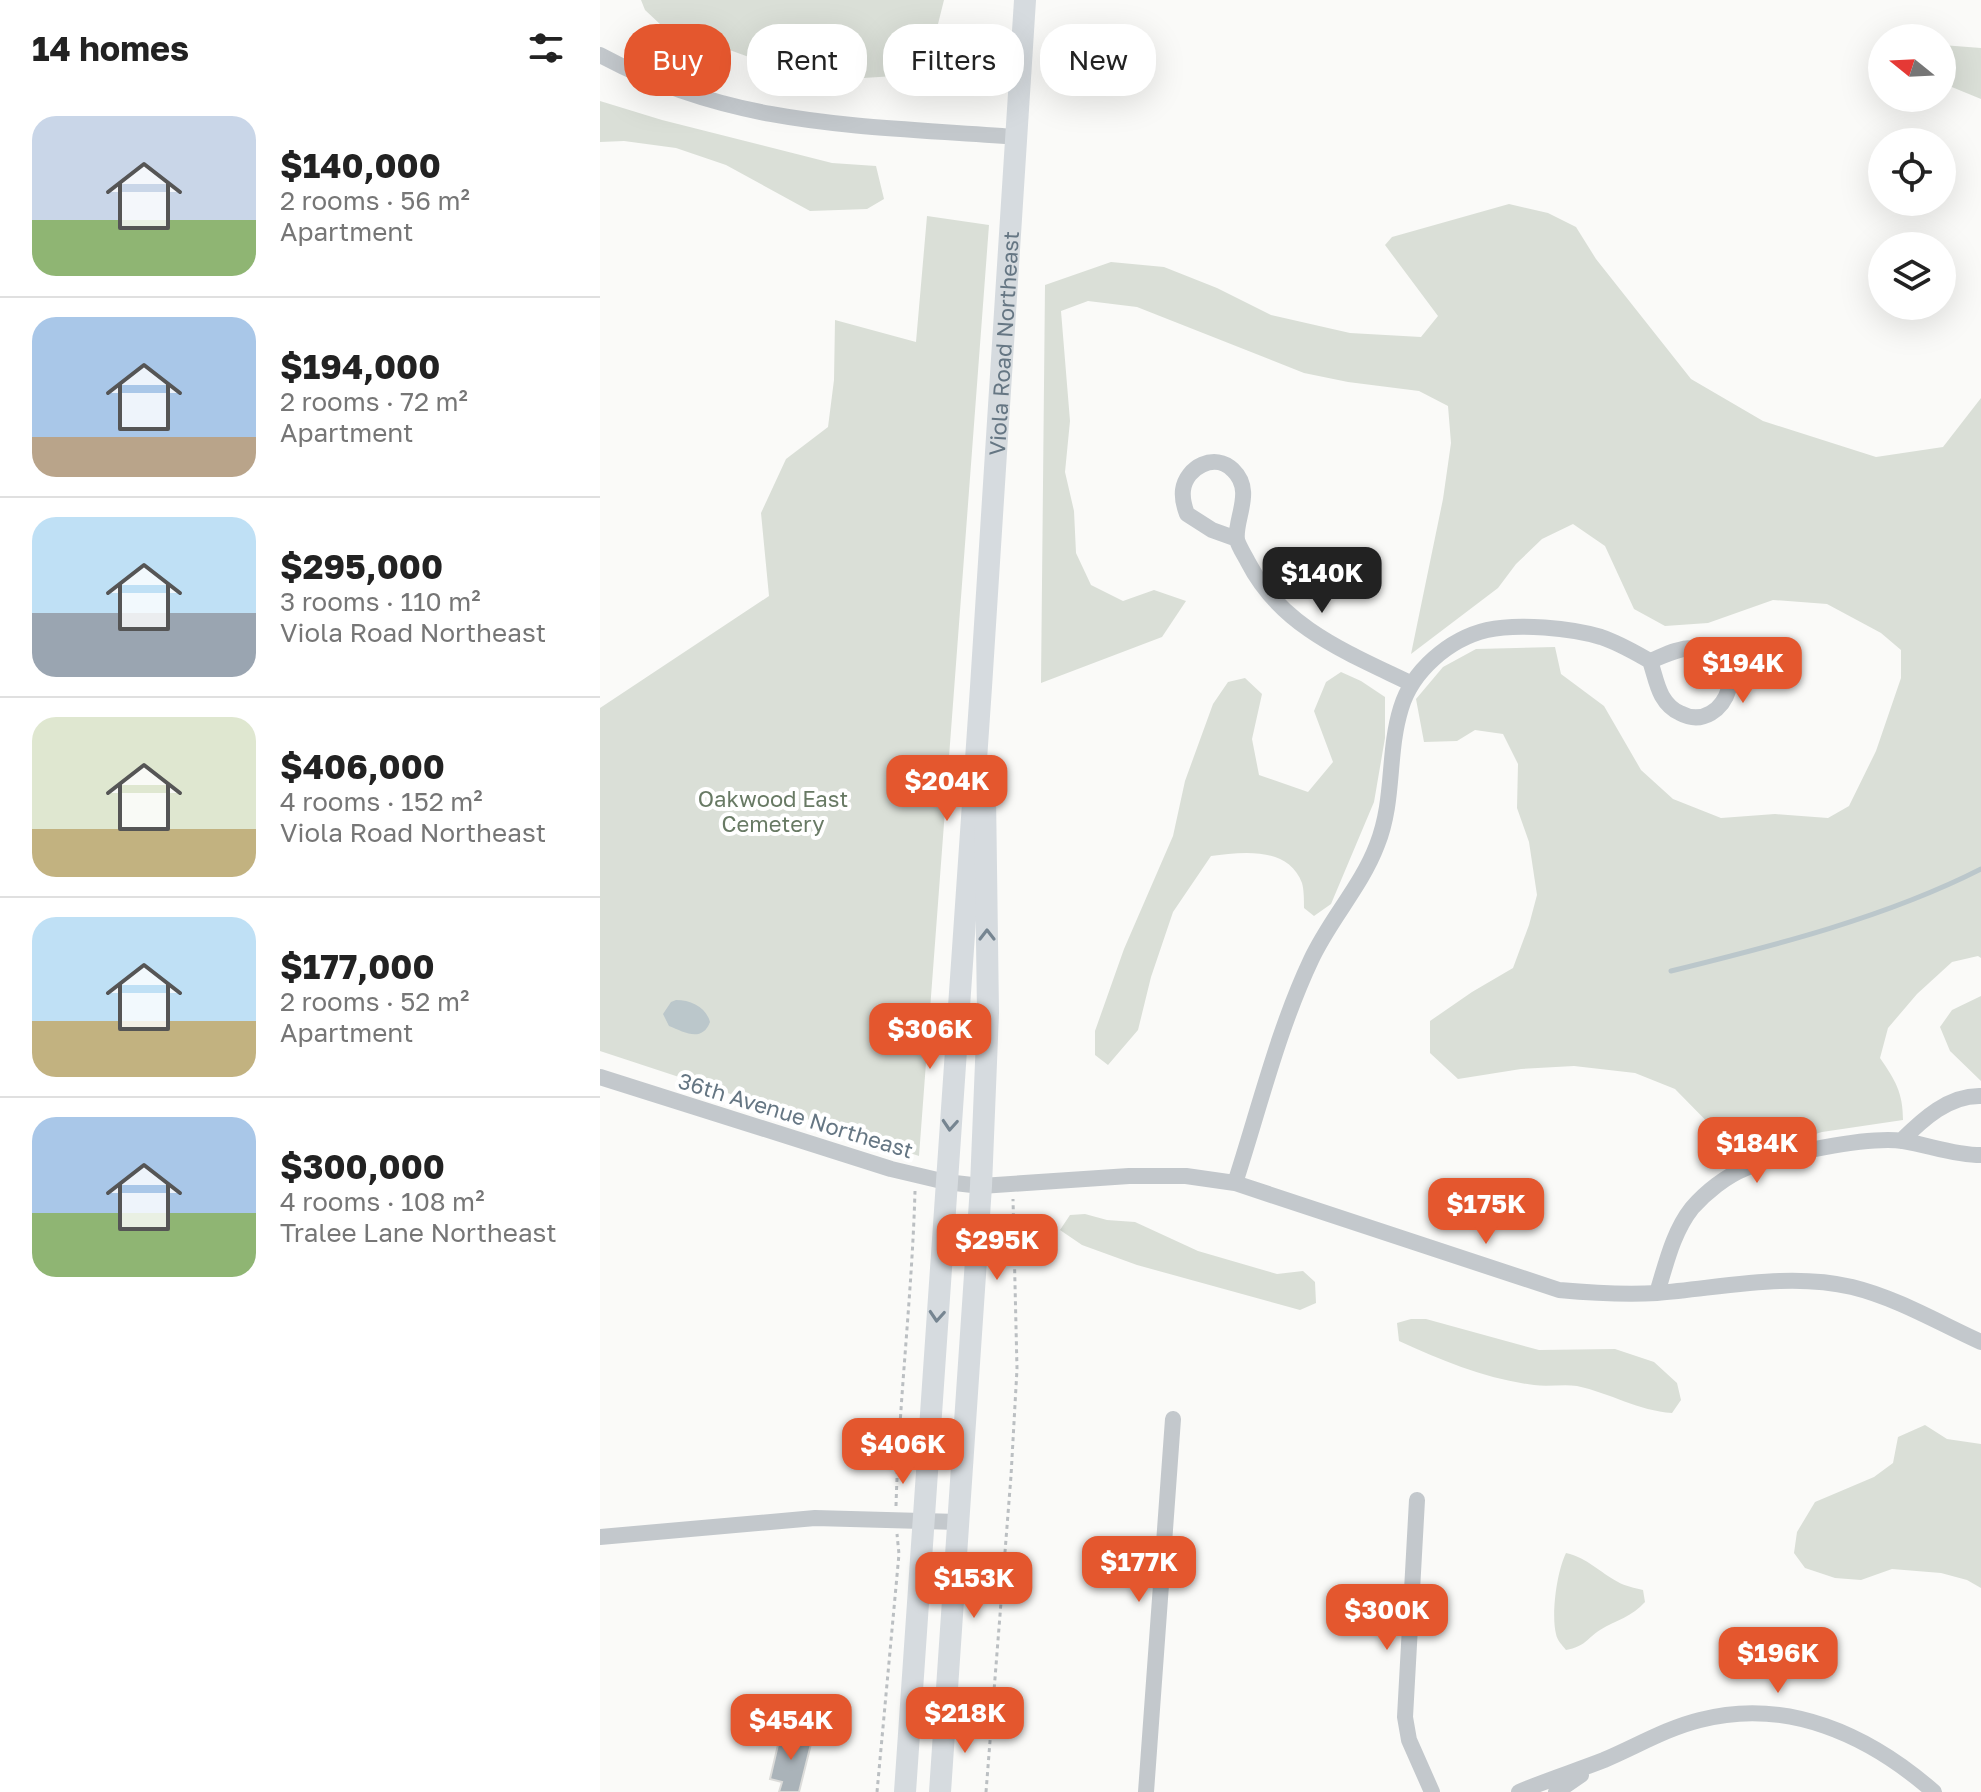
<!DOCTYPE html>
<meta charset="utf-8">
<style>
:root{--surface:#fff;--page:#f6f6f6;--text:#222;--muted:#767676;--line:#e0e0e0;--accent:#e4572e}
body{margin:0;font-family:"Golos Text",sans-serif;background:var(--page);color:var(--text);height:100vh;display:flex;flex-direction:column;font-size:30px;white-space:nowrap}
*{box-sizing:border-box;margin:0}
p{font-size:26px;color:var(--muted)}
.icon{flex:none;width:44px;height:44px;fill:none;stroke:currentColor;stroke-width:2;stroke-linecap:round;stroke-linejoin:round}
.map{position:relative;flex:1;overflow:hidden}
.details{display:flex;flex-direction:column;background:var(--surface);width:600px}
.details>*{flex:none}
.hud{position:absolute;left:24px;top:24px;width:760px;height:72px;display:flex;gap:16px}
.needle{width:52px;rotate:288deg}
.tools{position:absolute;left:1268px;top:24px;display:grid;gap:16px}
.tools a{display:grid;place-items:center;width:88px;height:88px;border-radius:50%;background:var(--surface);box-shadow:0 8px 32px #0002;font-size:40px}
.price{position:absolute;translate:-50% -68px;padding:0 18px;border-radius:16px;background:var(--accent);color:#fff;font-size:26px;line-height:52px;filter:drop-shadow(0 2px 4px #0008)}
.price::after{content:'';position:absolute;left:50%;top:48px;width:24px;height:18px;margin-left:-12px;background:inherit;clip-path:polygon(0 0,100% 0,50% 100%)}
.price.selected{background:#222;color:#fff}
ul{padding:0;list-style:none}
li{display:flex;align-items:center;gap:24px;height:200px;padding:0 32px}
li+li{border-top:2px solid var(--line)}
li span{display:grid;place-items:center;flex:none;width:224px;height:160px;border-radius:24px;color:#555}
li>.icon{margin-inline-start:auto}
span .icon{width:96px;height:96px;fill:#fffc;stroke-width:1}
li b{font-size:34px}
h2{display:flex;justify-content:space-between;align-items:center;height:96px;padding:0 32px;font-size:34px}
.chip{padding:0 28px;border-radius:32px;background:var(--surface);box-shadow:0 8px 32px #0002;font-size:28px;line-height:72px}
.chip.selected{background:var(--accent);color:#fff}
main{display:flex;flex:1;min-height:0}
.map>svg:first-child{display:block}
.green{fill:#dadfd7}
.water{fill:#bbc7cb}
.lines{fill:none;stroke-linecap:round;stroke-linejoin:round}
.stream{stroke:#bbc7cb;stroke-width:5}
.building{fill:#aab3b9;stroke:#dcdcda;stroke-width:2}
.path{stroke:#bbbfc2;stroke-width:3;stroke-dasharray:4 4;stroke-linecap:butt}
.minor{stroke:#c3c8cc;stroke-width:16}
.secondary{stroke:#d6dbdf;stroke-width:22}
.oneway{stroke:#768591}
.labels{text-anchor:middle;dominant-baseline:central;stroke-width:8;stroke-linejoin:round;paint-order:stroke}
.street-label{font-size:22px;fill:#657683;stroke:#fff}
.park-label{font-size:22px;fill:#687a64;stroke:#fff}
</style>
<main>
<section class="details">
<h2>14 homes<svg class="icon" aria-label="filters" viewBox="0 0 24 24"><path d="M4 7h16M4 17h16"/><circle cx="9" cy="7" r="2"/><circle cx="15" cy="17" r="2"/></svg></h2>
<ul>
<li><span style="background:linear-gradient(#c9d6e8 65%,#8fb573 0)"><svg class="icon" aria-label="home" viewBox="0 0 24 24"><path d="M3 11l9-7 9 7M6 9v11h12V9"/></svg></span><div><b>$140,000</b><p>2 rooms · 56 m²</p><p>Apartment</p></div></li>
<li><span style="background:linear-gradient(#a9c7e8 75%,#b9a48a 0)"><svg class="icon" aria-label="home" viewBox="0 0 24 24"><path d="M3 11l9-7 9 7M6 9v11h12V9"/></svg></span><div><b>$194,000</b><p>2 rooms · 72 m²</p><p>Apartment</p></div></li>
<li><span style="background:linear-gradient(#bfe0f5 60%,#9aa5b1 0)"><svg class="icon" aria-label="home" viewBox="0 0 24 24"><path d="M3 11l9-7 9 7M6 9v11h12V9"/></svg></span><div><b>$295,000</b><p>3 rooms · 110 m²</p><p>Viola Road Northeast</p></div></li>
<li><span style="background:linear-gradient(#dfe7d0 70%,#c2b280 0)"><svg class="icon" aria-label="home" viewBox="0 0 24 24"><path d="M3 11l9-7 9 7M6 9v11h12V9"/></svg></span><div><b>$406,000</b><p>4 rooms · 152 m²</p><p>Viola Road Northeast</p></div></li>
<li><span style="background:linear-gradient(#bfe0f5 65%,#c2b280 0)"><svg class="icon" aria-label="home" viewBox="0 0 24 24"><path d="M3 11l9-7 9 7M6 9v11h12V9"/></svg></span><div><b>$177,000</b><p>2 rooms · 52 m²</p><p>Apartment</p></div></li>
<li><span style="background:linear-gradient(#a9c7e8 60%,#8fb573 0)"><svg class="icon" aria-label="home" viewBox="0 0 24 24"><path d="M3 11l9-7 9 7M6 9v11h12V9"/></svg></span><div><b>$300,000</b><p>4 rooms · 108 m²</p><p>Tralee Lane Northeast</p></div></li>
</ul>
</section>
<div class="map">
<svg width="1381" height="1792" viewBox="0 0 1381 1792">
<rect width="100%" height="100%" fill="#fafaf8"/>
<!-- green -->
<path class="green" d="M41 0H344L334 40 309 66 295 76 247 79 218 78 185 70 61 25 45 10Z
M1342 45 1381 48V99L1342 83Z
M0 101 62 120 232 163 276 166 284 199 267 209 210 211 126 165 76 148 24 141 0 142Z
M909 204 948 213 976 227 996 259 1091 379 1163 421 1276 457 1343 447 1381 398V958L1378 956 1352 962 1317 994 1288 1028 1280 1058C1295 1080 1303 1092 1303 1120L1222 1132 1161 1150 1127 1142 1075 1089 1035 1073 974 1066 921 1069 858 1079 830 1053V1021L872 992 913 968 929 925 937 895 929 842 917 808 918 764 903 734 875 730 857 741 824 742 816 699 843 667 876 649 955 647 961 674 1004 706 1041 770 1073 799 1121 818 1175 814 1228 818 1249 806 1276 751 1301 678V650L1281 633 1227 604 1173 600 1108 623 1065 626 1034 609 1005 546 973 524 942 539 916 564 898 588 811 654 843 499 851 443 848 406 819 391 748 382 704 373 537 307 488 301 461 311 470 421 465 472 474 511 476 553 491 585 523 601 554 590 586 601 562 637 441 683 445 285 511 262 564 267 617 288 671 315 750 333 821 337 838 316 785 245 792 237Z
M327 216 389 225 319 1156 0 1051V708L169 596 161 513 186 459 228 427 234 380 235 320 316 342Z
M741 672 761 681 785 697V738L774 802 731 904 714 916 704 908C704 900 704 890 702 883 688 846 642 852 611 856L573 912 551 977 538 1030 508 1065 495 1055V1031L524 949 573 836 585 781 613 704 628 682 645 678 662 694 652 739 659 775 708 792 733 762 714 711 726 682Z
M1381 996V1081L1350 1051 1340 1027 1352 1010Z
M485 1214 507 1220 535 1222 598 1251 677 1274 703 1271 715 1282 716 1303 700 1310 537 1265 482 1245 460 1230 470 1215Z
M811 1319H826L939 1350 1015 1349 1054 1362 1077 1383 1081 1400 1072 1413C1039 1411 1010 1393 977 1386 963 1384 948 1387 934 1385 886 1379 843 1361 799 1341L797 1323Z
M1325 1425 1347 1439 1381 1444V1588L1367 1580 1341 1573 1292 1569 1261 1580 1235 1578 1205 1568 1194 1553 1197 1532 1215 1502 1274 1477 1293 1463 1298 1437Z
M966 1553C988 1558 999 1572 1018 1582 1025 1586 1035 1588 1043 1590L1045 1602C1032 1617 1016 1620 1000 1630 985 1640 986 1646 966 1650 962 1645 957 1640 956 1634 951 1614 957 1571 966 1553Z"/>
<!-- water -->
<path class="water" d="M76 1000C91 1000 106 1007 110 1022 102 1043 84 1032 69 1026L63 1014 71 1002Z"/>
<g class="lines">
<!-- stream -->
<path class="stream" d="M1071 971C1173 946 1287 917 1381 869"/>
</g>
<!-- building -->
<path class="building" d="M181 1732 212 1740 199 1792H179L182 1782 170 1779Z"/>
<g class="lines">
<!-- path -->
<path class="path" d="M296 1506C299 1401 312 1296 315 1191
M277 1792 299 1554 297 1534
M386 1792 411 1476 417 1369 413 1199"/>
<!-- minor -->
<path class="minor" d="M0 55C137 129 265 125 415 137
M637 539 612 530 587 514C584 506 582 498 583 490 586 467 615 452 633 470 655 491 634 519 637 540 639 547 645 556 648 562 681 627 748 653 810 683
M0 1077 291 1169 346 1182 381 1186 529 1176H586L635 1183 959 1290C992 1293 1024 1295 1057 1293 1121 1288 1188 1272 1252 1287 1297 1298 1339 1323 1381 1342
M1301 1141C1323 1119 1349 1095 1381 1096
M635 1183C659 1109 678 1030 711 960 730 919 761 887 777 845 795 800 787 753 801 708 812 671 849 639 887 630 918 623 971 628 1001 637 1019 643 1034 652 1050 661 1054 672 1056 685 1062 696 1066 703 1073 710 1080 713 1126 738 1160 646 1092 648 1078 648 1063 656 1050 661
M1057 1293C1066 1264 1073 1232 1092 1208 1106 1192 1126 1176 1146 1168 1179 1154 1268 1136 1303 1141 1329 1145 1354 1155 1381 1155
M817 1500 805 1717 809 1740 832 1792
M0 1537 215 1518 358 1522
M546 1792 573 1419
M919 1792C947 1780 976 1771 1004 1760 1035 1747 1067 1728 1100 1720 1187 1697 1269 1735 1334 1792
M956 1792 981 1775"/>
<!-- secondary -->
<g class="secondary">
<path id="s1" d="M305 1792 381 687 425 0"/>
<path d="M340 1792 381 1186 388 1013 385 795"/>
</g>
</g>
<!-- one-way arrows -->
<defs><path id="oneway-chevron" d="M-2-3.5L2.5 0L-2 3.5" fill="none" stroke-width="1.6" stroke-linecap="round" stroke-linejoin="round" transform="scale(2)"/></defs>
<g class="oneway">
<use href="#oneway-chevron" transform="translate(387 935) rotate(-90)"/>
<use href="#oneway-chevron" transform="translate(350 1125) rotate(94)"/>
<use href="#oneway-chevron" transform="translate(337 1316) rotate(94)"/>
</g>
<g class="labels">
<!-- street labels -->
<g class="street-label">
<text stroke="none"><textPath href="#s1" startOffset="1452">Viola Road Northeast</textPath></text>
<text transform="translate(196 1115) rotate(17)">36th Avenue Northeast</text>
</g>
<!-- park labels -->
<g class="park-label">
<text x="173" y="798">Oakwood East<tspan x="173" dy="25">Cemetery</tspan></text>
</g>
</g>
</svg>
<div class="tools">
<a><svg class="needle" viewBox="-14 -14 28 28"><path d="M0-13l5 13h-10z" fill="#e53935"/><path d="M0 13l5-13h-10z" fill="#767676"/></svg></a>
<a><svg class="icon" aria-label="locate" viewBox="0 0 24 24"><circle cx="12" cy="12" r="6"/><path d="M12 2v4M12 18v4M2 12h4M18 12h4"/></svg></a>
<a><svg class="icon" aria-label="layers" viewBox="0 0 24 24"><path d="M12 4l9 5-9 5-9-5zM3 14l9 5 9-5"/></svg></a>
</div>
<b class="price selected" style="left:722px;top:615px">$140K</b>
<b class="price" style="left:1143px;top:705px">$194K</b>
<b class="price" style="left:347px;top:823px">$204K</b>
<b class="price" style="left:330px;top:1071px">$306K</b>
<b class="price" style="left:1157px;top:1185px">$184K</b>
<b class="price" style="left:886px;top:1246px">$175K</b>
<b class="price" style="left:397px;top:1282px">$295K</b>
<b class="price" style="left:303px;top:1486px">$406K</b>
<b class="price" style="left:539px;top:1604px">$177K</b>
<b class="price" style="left:374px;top:1620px">$153K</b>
<b class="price" style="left:787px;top:1652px">$300K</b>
<b class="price" style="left:1178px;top:1695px">$196K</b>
<b class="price" style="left:365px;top:1755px">$218K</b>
<b class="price" style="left:191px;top:1762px">$454K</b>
<div class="hud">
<a class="chip selected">Buy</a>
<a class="chip">Rent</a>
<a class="chip">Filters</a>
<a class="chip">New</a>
</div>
</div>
</main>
